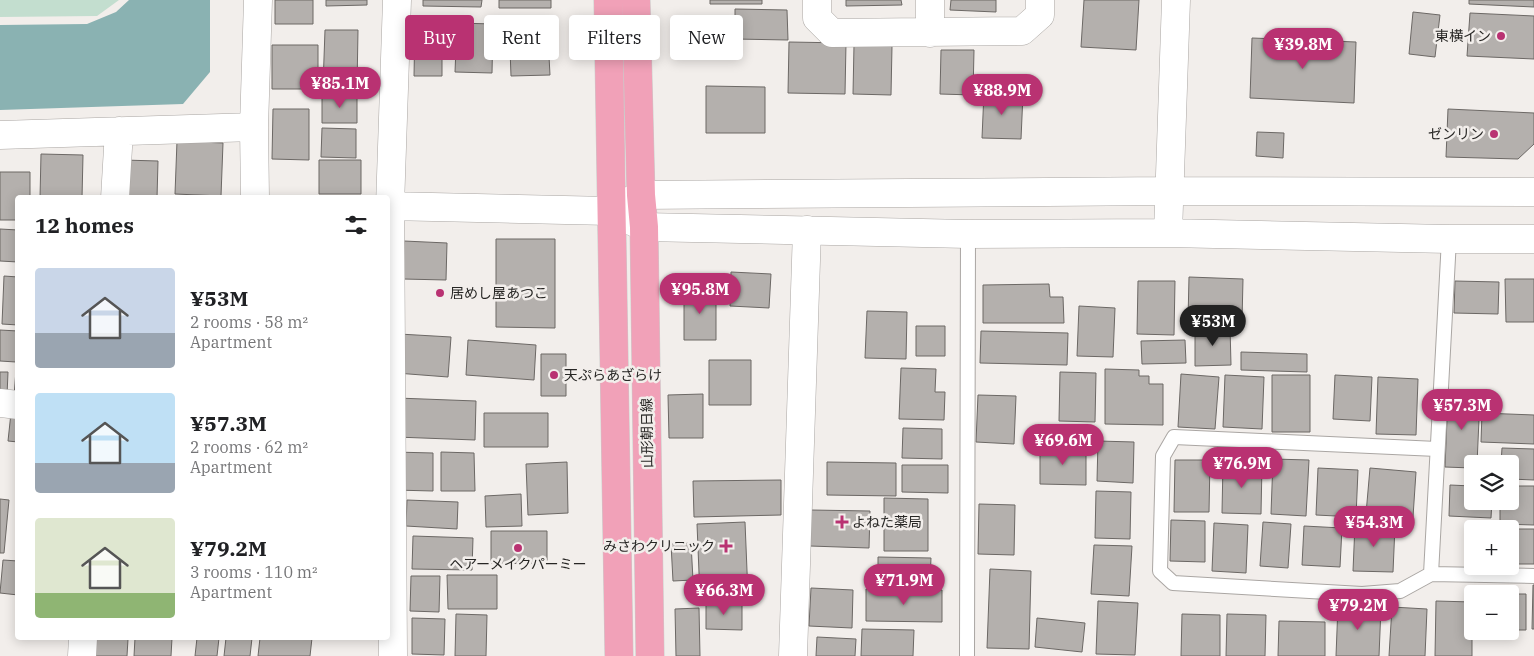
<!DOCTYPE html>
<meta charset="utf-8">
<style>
:root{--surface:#fff;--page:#f2f2f2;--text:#202124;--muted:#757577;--accent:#b93272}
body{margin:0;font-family:"IBM Plex Serif","Noto Sans JP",serif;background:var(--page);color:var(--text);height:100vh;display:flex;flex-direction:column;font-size:19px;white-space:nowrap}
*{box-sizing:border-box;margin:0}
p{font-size:16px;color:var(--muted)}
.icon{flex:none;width:28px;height:28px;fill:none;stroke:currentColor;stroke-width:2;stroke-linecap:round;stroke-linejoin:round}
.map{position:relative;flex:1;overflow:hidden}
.details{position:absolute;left:15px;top:195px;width:375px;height:445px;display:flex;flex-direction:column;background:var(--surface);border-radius:5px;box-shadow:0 2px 12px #0003}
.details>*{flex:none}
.hud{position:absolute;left:405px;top:15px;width:475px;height:45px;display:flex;gap:10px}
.fabs{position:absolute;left:1464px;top:455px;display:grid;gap:10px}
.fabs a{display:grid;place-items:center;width:55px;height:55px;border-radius:5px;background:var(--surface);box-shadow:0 2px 12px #0003;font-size:25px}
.price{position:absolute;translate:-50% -42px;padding:0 11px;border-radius:18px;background:var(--accent);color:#fff;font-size:16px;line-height:32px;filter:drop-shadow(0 1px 2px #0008)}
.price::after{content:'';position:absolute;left:50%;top:30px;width:15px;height:11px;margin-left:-8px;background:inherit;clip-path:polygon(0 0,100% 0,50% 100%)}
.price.active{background:#222;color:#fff}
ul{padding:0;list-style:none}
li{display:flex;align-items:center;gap:15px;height:125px;padding:0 20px}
li span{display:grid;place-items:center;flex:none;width:140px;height:100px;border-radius:5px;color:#555}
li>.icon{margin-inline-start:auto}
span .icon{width:60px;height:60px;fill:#fffc;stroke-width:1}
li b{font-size:21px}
h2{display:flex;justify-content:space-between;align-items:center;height:60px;padding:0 20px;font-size:21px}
.tag{padding:0 18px;border-radius:5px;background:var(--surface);box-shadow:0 2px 12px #0003;font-size:18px;line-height:45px}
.tag.active{background:var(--accent);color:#fff}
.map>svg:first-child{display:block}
.green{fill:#c3decf}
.water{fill:#8ab2b2}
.building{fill:#b4b0ad;stroke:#6c6865}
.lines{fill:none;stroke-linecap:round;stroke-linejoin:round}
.service-casing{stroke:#aaa6a3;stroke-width:16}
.minor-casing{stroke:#aaa6a3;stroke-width:29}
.tertiary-casing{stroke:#aaa6a3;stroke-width:29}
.primary-casing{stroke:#cbcbca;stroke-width:29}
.service{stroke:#fff;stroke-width:14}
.minor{stroke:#fff;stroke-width:28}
.tertiary{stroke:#fff;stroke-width:28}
.primary{stroke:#f1a1b8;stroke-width:28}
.poi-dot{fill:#b93272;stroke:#f2eeeb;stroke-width:2}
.labels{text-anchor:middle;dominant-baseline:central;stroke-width:5;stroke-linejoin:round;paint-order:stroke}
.poi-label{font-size:14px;fill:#272624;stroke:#f2eeeb;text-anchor:end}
.street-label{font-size:14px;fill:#272624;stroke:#f2eeeb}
</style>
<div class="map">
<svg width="1534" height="656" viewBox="0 0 1534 656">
<rect width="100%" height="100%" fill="#f2eeeb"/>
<!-- green -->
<path class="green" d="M0 0H119L97 16 0 17Z"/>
<!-- water -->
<path class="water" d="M129 0H210V72L183 104 0 110V25L87 24 116 12Z"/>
<!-- building -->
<path class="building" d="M275 0H313V24H275Z
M326 0H367V5L326 6Z
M423 0H482L481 7 423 6Z
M499 0H551V8H499Z
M710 0H762V4H710Z
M846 0H901L902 5 846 6Z
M951 0H996V12L950 10Z
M1084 0H1139L1136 50 1081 47Z
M1469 0H1534V7L1469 4Z
M735 9 787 10 788 40 735 39Z
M1413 12 1440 15 1435 57 1409 54Z
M1470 13 1534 16V59L1467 56Z
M547 20 550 75 511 76 509 22Z
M415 22 442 23V76H414Z
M457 23 493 24 492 73 455 72Z
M325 30H358L357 87 323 86Z
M1252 38 1356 42 1354 103 1250 98Z
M789 42 846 43 845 94 788 93Z
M272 45H318V89H272Z
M854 45 892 46 891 95 853 94Z
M941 50H974L973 95 940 94Z
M706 86 765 87V133H706Z
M984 92 1023 94 1021 139 982 138Z
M322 95H357V123H322Z
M273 109H309V160L272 159Z
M1448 109 1534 113V144L1518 159 1446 157Z
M322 128 356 129V158L321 157Z
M1257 132 1284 133 1283 158 1256 156Z
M177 141 223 143 221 196 175 194Z
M41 154 83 155 82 198H40Z
M123 160 158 161 157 198H122Z
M319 160H361V194H319Z
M0 172H30V198H18V220H0Z
M0 229 18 230V262L0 261Z
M496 239H555V328L496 327Z
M404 241 447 243 446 280 403 279Z
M731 272 771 274 769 308 730 306Z
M4 276 18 277V325L2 324Z
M1189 277 1243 279 1242 321 1188 320Z
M1505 279H1534V322H1506Z
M1138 281H1175L1174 335 1137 334Z
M1455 281 1499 282 1498 314 1454 313Z
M1049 284 1050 297H1063L1064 323H983V285Z
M684 290H716V340H684Z
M1079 306 1115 308 1113 357 1077 356Z
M867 311 907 312 906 359 865 358Z
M916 326H945V356H916Z
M1230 327 1231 365 1195 366V328Z
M0 330 18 331 16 362 0 361Z
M981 331 1068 333 1067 365 980 363Z
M399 334 451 337 448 377 396 373Z
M468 340 536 345 534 380 466 375Z
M1185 340 1186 363 1142 364 1141 341Z
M1241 352 1307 354V372L1241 370Z
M541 354H566V396H541Z
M709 360H751V405H709Z
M901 368 936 369 935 392H945L944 420 899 419Z
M1105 369 1139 370V376H1149V384H1163V425L1105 424Z
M16 370H18V397H14Z
M0 372H8L7 396H0Z
M1060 372 1096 373 1095 422 1059 421Z
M1181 374 1219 377 1215 429 1178 427Z
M1225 375 1264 377 1262 429 1223 427Z
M1272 375H1310V432H1272Z
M1335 375 1372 377 1370 421 1333 419Z
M1378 377 1418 379 1416 435 1376 434Z
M703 394V438H669L668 395Z
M978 395 1016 396 1014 444 976 442Z
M1448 395 1480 397 1477 464H1472V468L1445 467Z
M397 398 476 401 475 440 396 437Z
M11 413H18V442L8 441Z
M484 413H548V447H484Z
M1482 413 1534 415V444L1481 442Z
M903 428 942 429V459L902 458Z
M1098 441 1134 442 1133 483 1097 481Z
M1040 448H1086V485L1040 484Z
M1502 448 1534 449V480L1510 479V464H1501Z
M394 452 433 453V491L394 490Z
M441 452 474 453 475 491H441Z
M1273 459 1309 460 1306 516 1271 514Z
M1175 460H1210L1209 512H1174Z
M567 462 568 513 528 515 526 464Z
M827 462 896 463V496L827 495Z
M1223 463 1262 465 1261 514 1222 513Z
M902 465H948V493L902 492Z
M1318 468 1358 470 1356 517 1316 515Z
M1370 468 1416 472 1413 517 1366 514Z
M781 480V515L694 517 693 481Z
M1450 485 1472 486V501H1492L1491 518 1449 516Z
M1510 486H1534V525L1500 524V501H1510Z
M1096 491 1131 492 1130 539 1095 538Z
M521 494 522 526 486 527 485 496Z
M884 498 928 499V551H884Z
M0 499 9 500 4 553H0Z
M407 500 458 502 457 529 406 526Z
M979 504 1015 505 1014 555 978 554Z
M811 510 870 511 869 548 810 546Z
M1171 520 1205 521V562L1170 561Z
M745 522 748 595 700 597 697 524Z
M1263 522 1291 524 1288 568 1260 566Z
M1214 523 1248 525 1246 573 1212 571Z
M1355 524 1395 526 1393 572 1353 571Z
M1304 526 1342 528 1340 567 1302 565Z
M1510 529H1534V564H1510Z
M491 531H547V564L491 563Z
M413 536 473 538 472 570 412 569Z
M691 543 693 580 673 581 671 544Z
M1094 545 1132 546 1129 596 1091 594Z
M878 557 931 558 930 580 878 579Z
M3 560 18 561V595L0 593Z
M990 569 1031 571 1029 649 987 648Z
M447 575H497V609H448Z
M411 576H440L439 612 410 611Z
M1533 585H1534V629H1532Z
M811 588 853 590 852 628 809 626Z
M866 589 942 590V622L866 621Z
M1510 594H1526V630H1510Z
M1098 601 1138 603 1135 655 1096 654Z
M1436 601 1472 602V656H1435Z
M706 603 742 604V630L706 629Z
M1338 605 1381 607 1379 656H1336Z
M1392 607 1427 609 1425 656H1389Z
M699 608 700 656H676L675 609Z
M456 614 487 615 486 656H455Z
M1182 614 1220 615V656H1181Z
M1227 614 1266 615 1265 656H1226Z
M412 618 445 619 444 655 412 654Z
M1037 618 1085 623 1082 652 1035 647Z
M1279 621 1325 622V656H1278Z
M862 629 914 630 913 656H861Z
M817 637 856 639 855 656H816Z
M95 638 128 639 127 656H94Z
M135 638H172L171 656H134Z
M197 638H219L217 656H195Z
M226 638H252L250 656H224Z
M260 638H312L310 656H258Z"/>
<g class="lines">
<defs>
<path id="service" d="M1437 449 1174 437 1163 456 1160 571 1173 583 1362 594 1400 591 1431 574 1449 239
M1431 574 1534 576
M967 656 968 234"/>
<path id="minor" d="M817 0V18L832 33 1022 31 1040 15V0
M930 0V33
M254 127 255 198
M0 135 254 127 258 0
M115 198 119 131
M388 206 610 211
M0 403 18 405
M82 656 83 638
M393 656 390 206 397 0
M793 656 807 230"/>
<path id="tertiary" d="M610 211 641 195 1169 191 1534 192
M623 217 644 227 968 234 1168 233 1449 239H1534
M1168 233 1176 0"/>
<path id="primary" d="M608 0 619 656
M636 0 641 195 644 227 650 656"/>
</defs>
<!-- service casing -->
<use href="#service" class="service-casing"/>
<!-- minor casing -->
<use href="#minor" class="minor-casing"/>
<!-- tertiary casing -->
<use href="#tertiary" class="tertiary-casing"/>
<!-- primary casing -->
<use href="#primary" class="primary-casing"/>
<!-- service -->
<use href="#service" class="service"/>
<!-- minor -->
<use href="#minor" class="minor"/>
<!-- tertiary -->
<use href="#tertiary" class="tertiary"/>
<!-- primary -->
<use href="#primary" class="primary"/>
</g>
<!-- markers -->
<g class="poi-dot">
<circle cx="1501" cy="36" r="5"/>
<circle cx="1494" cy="134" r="5"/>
<circle cx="440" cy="293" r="5"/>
<circle cx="554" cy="375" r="5"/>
<path d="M839.5 514.5h5v5h5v5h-5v5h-5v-5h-5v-5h5z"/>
<path d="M723.5 538.5h5v5h5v5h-5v5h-5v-5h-5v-5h5z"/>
<circle cx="518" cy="548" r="5"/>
</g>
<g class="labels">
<!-- poi labels -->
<g class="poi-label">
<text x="1491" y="36">東横イン</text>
<text x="1484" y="134">ゼンリン</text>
<text x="450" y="293" text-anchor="start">居めし屋あつこ</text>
<text x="564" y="375" text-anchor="start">天ぷらあざらけ</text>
<text x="852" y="522" text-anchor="start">よねた薬局</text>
<text x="715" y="546">みさわクリニック</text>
<text x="518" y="564" text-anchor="middle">ヘアーメイクパーミー</text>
</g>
<!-- street labels -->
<g class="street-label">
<text transform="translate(647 433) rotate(-91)">山形朝日線</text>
</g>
</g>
</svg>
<div class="fabs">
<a><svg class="icon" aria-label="layers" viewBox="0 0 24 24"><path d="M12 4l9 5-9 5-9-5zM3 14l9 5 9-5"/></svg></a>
<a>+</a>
<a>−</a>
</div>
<b class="price" style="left:1303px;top:70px">¥39.8M</b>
<b class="price" style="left:340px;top:109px">¥85.1M</b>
<b class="price" style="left:1002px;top:116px">¥88.9M</b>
<b class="price" style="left:700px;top:315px">¥95.8M</b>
<b class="price active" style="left:1213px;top:347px">¥53M</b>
<b class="price" style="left:1462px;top:431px">¥57.3M</b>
<b class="price" style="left:1063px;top:466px">¥69.6M</b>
<b class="price" style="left:1242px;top:489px">¥76.9M</b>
<b class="price" style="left:1374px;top:548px">¥54.3M</b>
<b class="price" style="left:904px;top:606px">¥71.9M</b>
<b class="price" style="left:724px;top:616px">¥66.3M</b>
<b class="price" style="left:1358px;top:631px">¥79.2M</b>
<div class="hud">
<a class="tag active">Buy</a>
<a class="tag">Rent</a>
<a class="tag">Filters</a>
<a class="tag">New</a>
</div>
<section class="details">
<h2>12 homes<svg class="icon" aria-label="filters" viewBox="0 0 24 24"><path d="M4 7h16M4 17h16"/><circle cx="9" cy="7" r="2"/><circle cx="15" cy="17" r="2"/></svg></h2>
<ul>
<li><span style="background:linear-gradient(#c9d6e8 65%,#9aa5b1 0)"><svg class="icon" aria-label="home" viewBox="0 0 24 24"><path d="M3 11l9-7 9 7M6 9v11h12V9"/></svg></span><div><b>¥53M</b><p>2 rooms · 58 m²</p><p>Apartment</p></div></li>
<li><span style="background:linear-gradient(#bfe0f5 70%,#9aa5b1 0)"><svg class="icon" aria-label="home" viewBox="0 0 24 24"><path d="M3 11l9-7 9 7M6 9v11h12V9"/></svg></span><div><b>¥57.3M</b><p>2 rooms · 62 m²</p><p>Apartment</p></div></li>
<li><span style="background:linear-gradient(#dfe7d0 75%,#8fb573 0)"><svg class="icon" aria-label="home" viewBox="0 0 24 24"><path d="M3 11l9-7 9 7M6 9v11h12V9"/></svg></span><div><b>¥79.2M</b><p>3 rooms · 110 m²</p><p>Apartment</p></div></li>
</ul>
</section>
</div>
